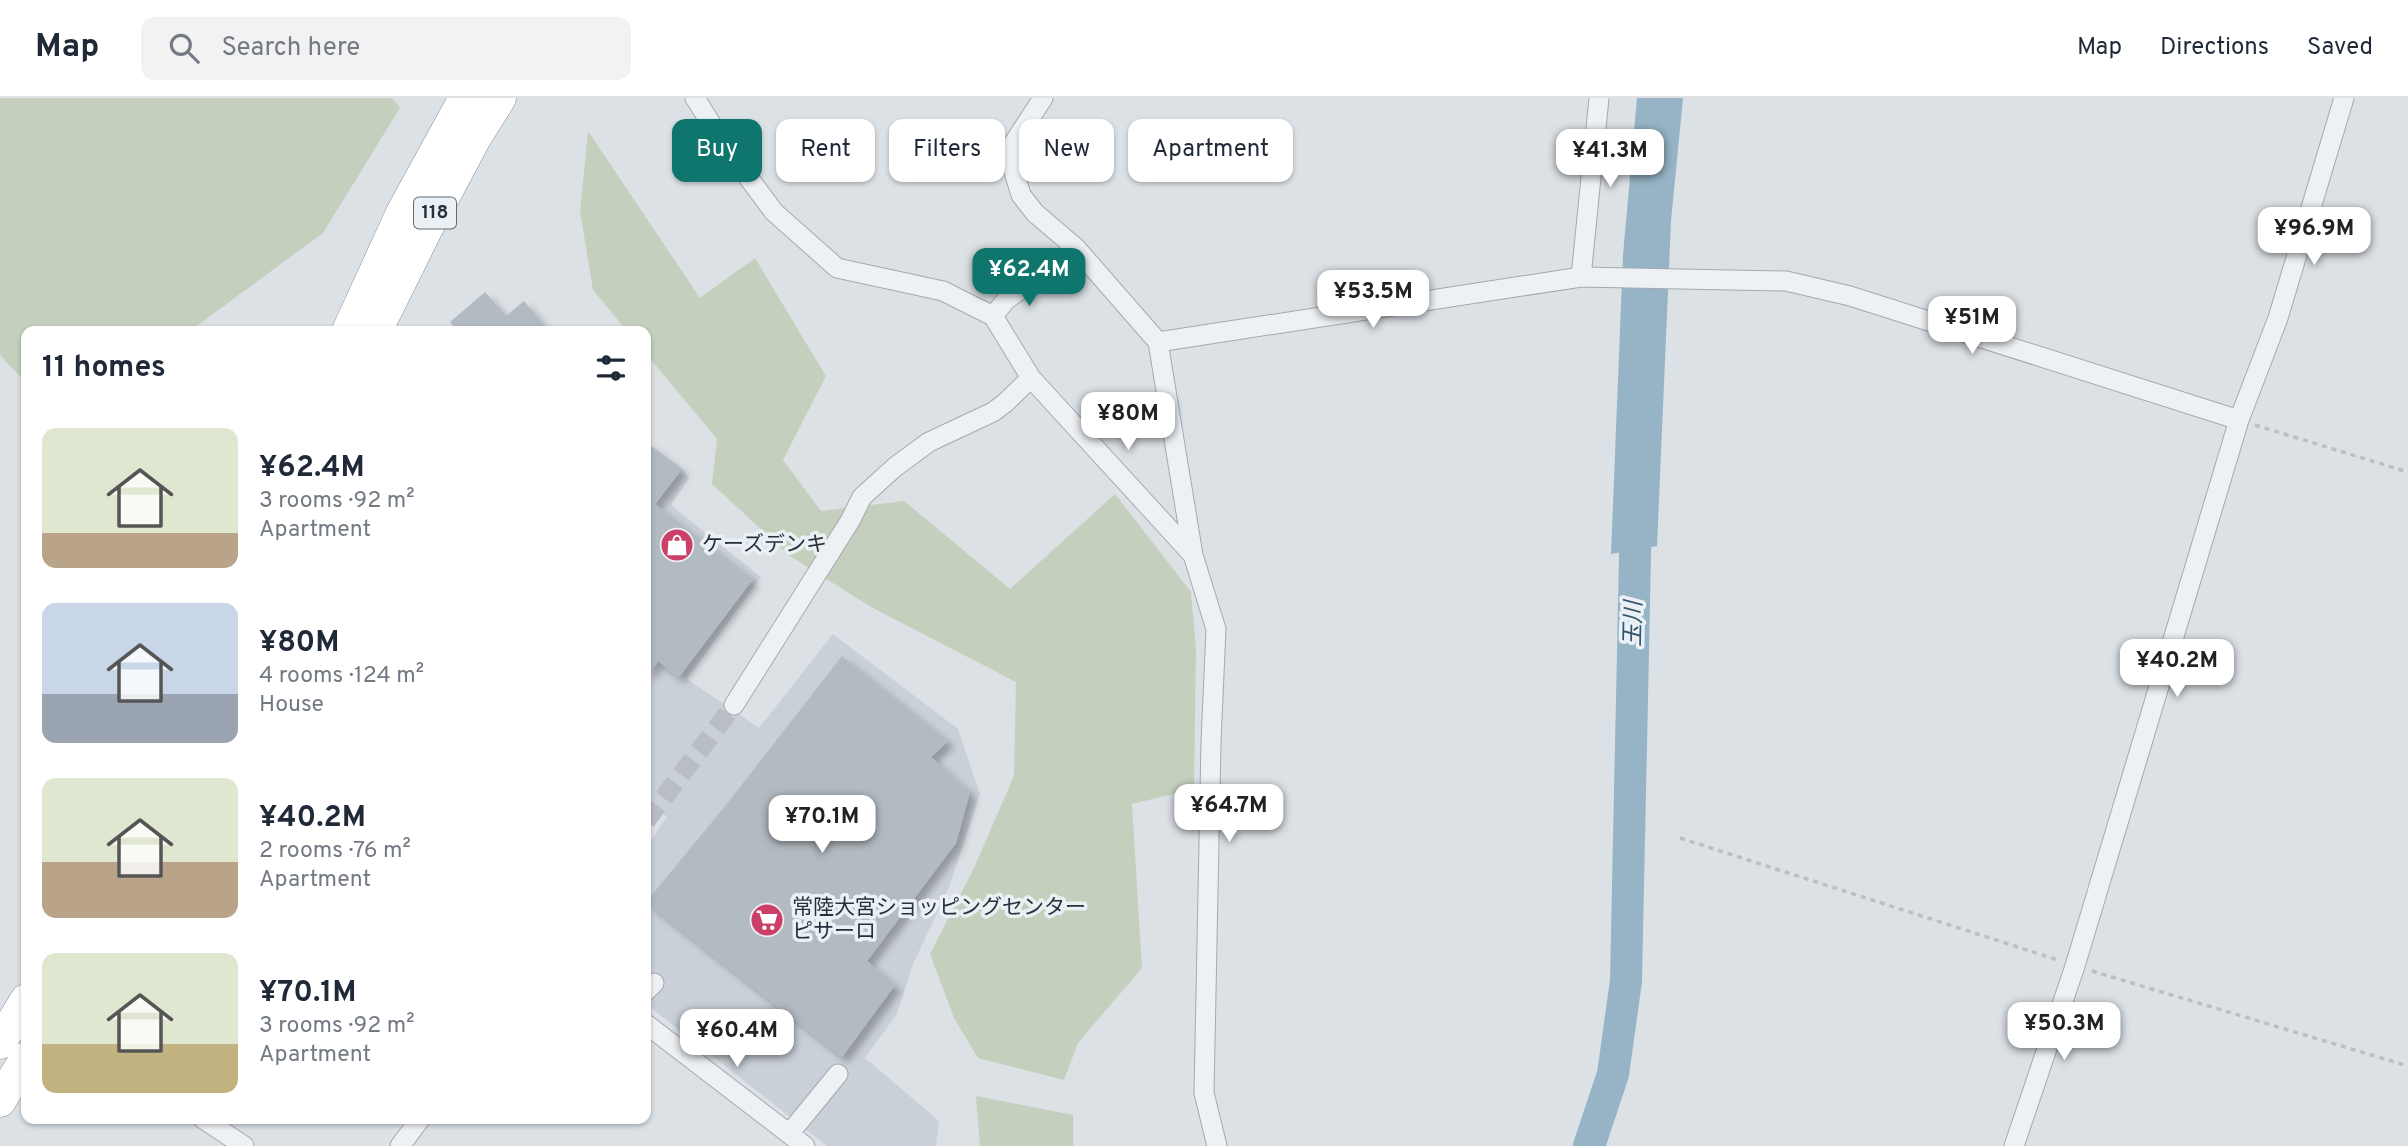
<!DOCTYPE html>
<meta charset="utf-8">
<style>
:root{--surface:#fff;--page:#f2f2f3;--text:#1f2937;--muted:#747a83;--line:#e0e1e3;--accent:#0f766e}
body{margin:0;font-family:Overpass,"Noto Sans JP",sans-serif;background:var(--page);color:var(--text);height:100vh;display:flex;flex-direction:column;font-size:26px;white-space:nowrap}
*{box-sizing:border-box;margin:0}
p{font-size:23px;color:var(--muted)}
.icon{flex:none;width:38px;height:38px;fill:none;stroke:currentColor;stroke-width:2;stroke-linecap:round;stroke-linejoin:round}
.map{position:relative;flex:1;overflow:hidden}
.details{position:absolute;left:21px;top:228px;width:630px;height:798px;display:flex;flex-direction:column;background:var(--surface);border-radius:14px;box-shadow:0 2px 5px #0004}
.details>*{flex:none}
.top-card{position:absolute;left:672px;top:21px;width:665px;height:63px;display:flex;gap:14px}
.price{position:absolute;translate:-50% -60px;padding:0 16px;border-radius:14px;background:#fff;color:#222;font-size:23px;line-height:46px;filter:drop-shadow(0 2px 4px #0008)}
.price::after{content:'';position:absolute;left:50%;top:42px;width:21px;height:16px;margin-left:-10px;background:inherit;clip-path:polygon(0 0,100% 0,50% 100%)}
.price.current{background:var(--accent);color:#fff}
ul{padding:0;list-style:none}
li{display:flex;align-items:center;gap:21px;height:175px;padding:0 21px}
li span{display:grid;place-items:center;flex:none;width:196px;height:140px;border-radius:14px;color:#555}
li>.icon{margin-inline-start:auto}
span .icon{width:84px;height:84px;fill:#fffc;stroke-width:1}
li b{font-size:30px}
h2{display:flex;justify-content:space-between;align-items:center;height:84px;padding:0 21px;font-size:30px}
.pill{padding:0 24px;border-radius:14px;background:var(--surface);box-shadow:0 2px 5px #0004;font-size:24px;line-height:63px}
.pill.current{background:var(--accent);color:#fff}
header{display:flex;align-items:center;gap:42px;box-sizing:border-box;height:98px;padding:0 35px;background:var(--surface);border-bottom:2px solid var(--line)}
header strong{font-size:33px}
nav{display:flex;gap:38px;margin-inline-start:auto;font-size:24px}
.search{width:490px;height:63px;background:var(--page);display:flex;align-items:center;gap:18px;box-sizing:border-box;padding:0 24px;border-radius:14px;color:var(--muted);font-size:26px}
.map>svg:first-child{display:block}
.built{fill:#cad0d8}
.green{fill:#c4d0bd}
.water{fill:#96b4c6}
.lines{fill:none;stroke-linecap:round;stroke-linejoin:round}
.river{stroke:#96b4c6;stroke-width:32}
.building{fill:#b3bbc2;filter:url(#shadow)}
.minor-tunnel{stroke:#b8bec4;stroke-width:19;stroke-dasharray:19 10;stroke-linecap:butt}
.minor-casing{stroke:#a2a9b0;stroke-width:21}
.trunk-casing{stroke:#83909c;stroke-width:33}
.path{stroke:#babfc4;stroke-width:3.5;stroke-dasharray:5 5;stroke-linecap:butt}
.minor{stroke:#eef1f4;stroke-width:19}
.trunk{stroke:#fff;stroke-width:32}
.labels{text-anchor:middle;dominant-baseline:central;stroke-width:7;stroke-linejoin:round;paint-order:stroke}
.shield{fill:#ebf0f4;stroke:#616a73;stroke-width:2}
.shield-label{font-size:19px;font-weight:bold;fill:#26313c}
.poi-label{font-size:21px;fill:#26313c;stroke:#ebf0f4;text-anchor:start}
.water-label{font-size:23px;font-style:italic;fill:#31556f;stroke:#ebf0f4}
</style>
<header>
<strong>Map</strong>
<div class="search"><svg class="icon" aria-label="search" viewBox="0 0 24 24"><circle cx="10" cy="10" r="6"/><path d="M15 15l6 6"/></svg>Search here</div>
<nav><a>Map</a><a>Directions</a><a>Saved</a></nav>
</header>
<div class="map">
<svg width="2408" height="1048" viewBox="0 0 2408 1048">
<defs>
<filter id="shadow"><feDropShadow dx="6" dy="6" stdDeviation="3.5" flood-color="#0004"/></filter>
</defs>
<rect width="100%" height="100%" fill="#dce1e6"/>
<!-- built -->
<path class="built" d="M646 344 682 371 689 380 671 407 761 479 687 581 759 630 833 536 958 631 980 696 948 792 913 866 897 916 865 960 939 1023 936 1048H827L646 906V749L667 719 646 703Z"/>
<!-- green -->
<path class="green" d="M0 0H392L400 10 323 135 190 233H26V285L0 257Z
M588 33 700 200 755 160 826 278 783 362 821 413 904 403 1010 491 1115 396 1191 494 1196 551 1194 691 1132 706 1142 870 1078 945 1064 982 978 960 954 920 930 856 973 772 1014 678 1016 584 871 509 790 458 712 386 717 341 646 256V233H627L593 192 580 113Z
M976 998 1073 1017V1048H980Z"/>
<!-- water -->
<path class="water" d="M1637 0H1683L1671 123 1657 448 1611 456 1623 157Z"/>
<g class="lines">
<!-- river -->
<path class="river" d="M1589 1048 1613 976 1626 883 1636 410"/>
</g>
<!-- building -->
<path class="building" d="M485 194 506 218 524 203 549 233H457L450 224Z
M646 344 682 371 655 406 753 481 679 579 658 563 646 578Z
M842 558 948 643 931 659 970 694 956 745 867 863 895 887 842 959 646 804 726 707Z"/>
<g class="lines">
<!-- minor-tunnel -->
<path class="minor-tunnel" d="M646 723 734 607"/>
<defs>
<path id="minor" d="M695 0 727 51 774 114 837 170 943 193 993 218
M1043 0 1013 46 1014 74 1021 97 1035 115 1076 150 1158 244 1193 457 1216 531 1211 644 1204 995 1217 1048
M1076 150 1006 202 993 218 1031 280 1192 456
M1581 179 1599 0
M1158 244 1581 179 1786 183 1850 198 2239 322
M734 607 850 423 862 399 895 369 929 344 993 314 1005 305 1031 280
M646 893 654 885
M646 926 805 1048
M202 1020 244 1048
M789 1036 838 976
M400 1048 421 1020
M2014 1048 2075 868 2239 322 2278 220 2344 0"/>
<path id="trunk" d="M348 233 402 115 465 0
M376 233 426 132 475 40 500 0
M0 945 26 902
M0 1003 26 960"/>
</defs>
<!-- minor casing -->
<use href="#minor" class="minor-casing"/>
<!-- trunk casing -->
<use href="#trunk" class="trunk-casing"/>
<!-- path -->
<path class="path" d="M2255 327 2408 374
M1680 740 2058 862
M2092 873 2408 968"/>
<!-- minor -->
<use href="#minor" class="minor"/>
<!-- trunk -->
<use href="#trunk" class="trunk"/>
</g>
<!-- icons -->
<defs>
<symbol id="shop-disc" viewBox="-11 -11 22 22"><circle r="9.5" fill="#cc3f68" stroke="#ebf0f4"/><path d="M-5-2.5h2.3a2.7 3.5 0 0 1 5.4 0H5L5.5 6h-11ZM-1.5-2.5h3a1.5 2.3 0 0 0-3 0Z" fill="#fff"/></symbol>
<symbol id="supermarket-disc" viewBox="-11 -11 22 22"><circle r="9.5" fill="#cc3f68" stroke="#ebf0f4"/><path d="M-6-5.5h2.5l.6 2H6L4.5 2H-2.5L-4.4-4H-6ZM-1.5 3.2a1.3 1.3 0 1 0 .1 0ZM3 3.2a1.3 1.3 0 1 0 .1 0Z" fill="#fff"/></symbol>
</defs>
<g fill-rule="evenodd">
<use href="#shop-disc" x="658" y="428" width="38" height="38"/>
<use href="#supermarket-disc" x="748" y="803" width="38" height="38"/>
</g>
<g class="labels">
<!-- shield labels -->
<rect class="shield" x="414" y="99.5" width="42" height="31" rx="5"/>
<g class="shield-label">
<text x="435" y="115">118</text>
</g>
<!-- poi labels -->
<g class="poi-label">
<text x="702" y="447">ケーズデンキ</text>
<text x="792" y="810">常陸大宮ショッピングセンター<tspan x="792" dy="24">ピサーロ</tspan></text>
</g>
<!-- water labels -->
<g class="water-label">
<text transform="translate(1635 526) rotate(-89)">玉川</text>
</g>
</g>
</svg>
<b class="price" style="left:1610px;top:91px">¥41.3M</b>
<b class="price" style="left:2314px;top:169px">¥96.9M</b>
<b class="price current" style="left:1029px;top:210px">¥62.4M</b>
<b class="price" style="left:1373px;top:232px">¥53.5M</b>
<b class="price" style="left:1972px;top:258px">¥51M</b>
<b class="price" style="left:1128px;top:354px">¥80M</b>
<b class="price" style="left:2177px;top:601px">¥40.2M</b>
<b class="price" style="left:1229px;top:746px">¥64.7M</b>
<b class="price" style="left:822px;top:757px">¥70.1M</b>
<b class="price" style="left:2064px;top:964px">¥50.3M</b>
<b class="price" style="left:737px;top:971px">¥60.4M</b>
<div class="top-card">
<a class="pill current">Buy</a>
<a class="pill">Rent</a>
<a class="pill">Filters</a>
<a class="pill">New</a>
<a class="pill">Apartment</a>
</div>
<section class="details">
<h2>11 homes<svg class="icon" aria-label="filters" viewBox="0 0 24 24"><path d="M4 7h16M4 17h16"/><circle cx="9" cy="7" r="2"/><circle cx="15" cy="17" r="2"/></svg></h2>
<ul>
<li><span style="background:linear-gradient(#dfe7d0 75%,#b9a48a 0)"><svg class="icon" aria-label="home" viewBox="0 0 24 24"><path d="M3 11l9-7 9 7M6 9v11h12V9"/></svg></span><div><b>¥62.4M</b><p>3 rooms · 92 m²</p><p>Apartment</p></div></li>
<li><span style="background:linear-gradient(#c9d6e8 65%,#9aa5b1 0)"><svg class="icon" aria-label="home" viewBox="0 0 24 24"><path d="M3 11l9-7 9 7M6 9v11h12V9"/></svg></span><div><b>¥80M</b><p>4 rooms · 124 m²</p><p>House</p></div></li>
<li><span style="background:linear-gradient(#dfe7d0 60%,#b9a48a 0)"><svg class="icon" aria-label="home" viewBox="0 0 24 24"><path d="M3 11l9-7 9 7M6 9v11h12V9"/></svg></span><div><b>¥40.2M</b><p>2 rooms · 76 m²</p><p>Apartment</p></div></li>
<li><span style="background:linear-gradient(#dfe7d0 65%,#c2b280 0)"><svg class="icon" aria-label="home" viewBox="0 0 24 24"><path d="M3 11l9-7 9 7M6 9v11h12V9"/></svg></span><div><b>¥70.1M</b><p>3 rooms · 92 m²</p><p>Apartment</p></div></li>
</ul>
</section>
</div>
